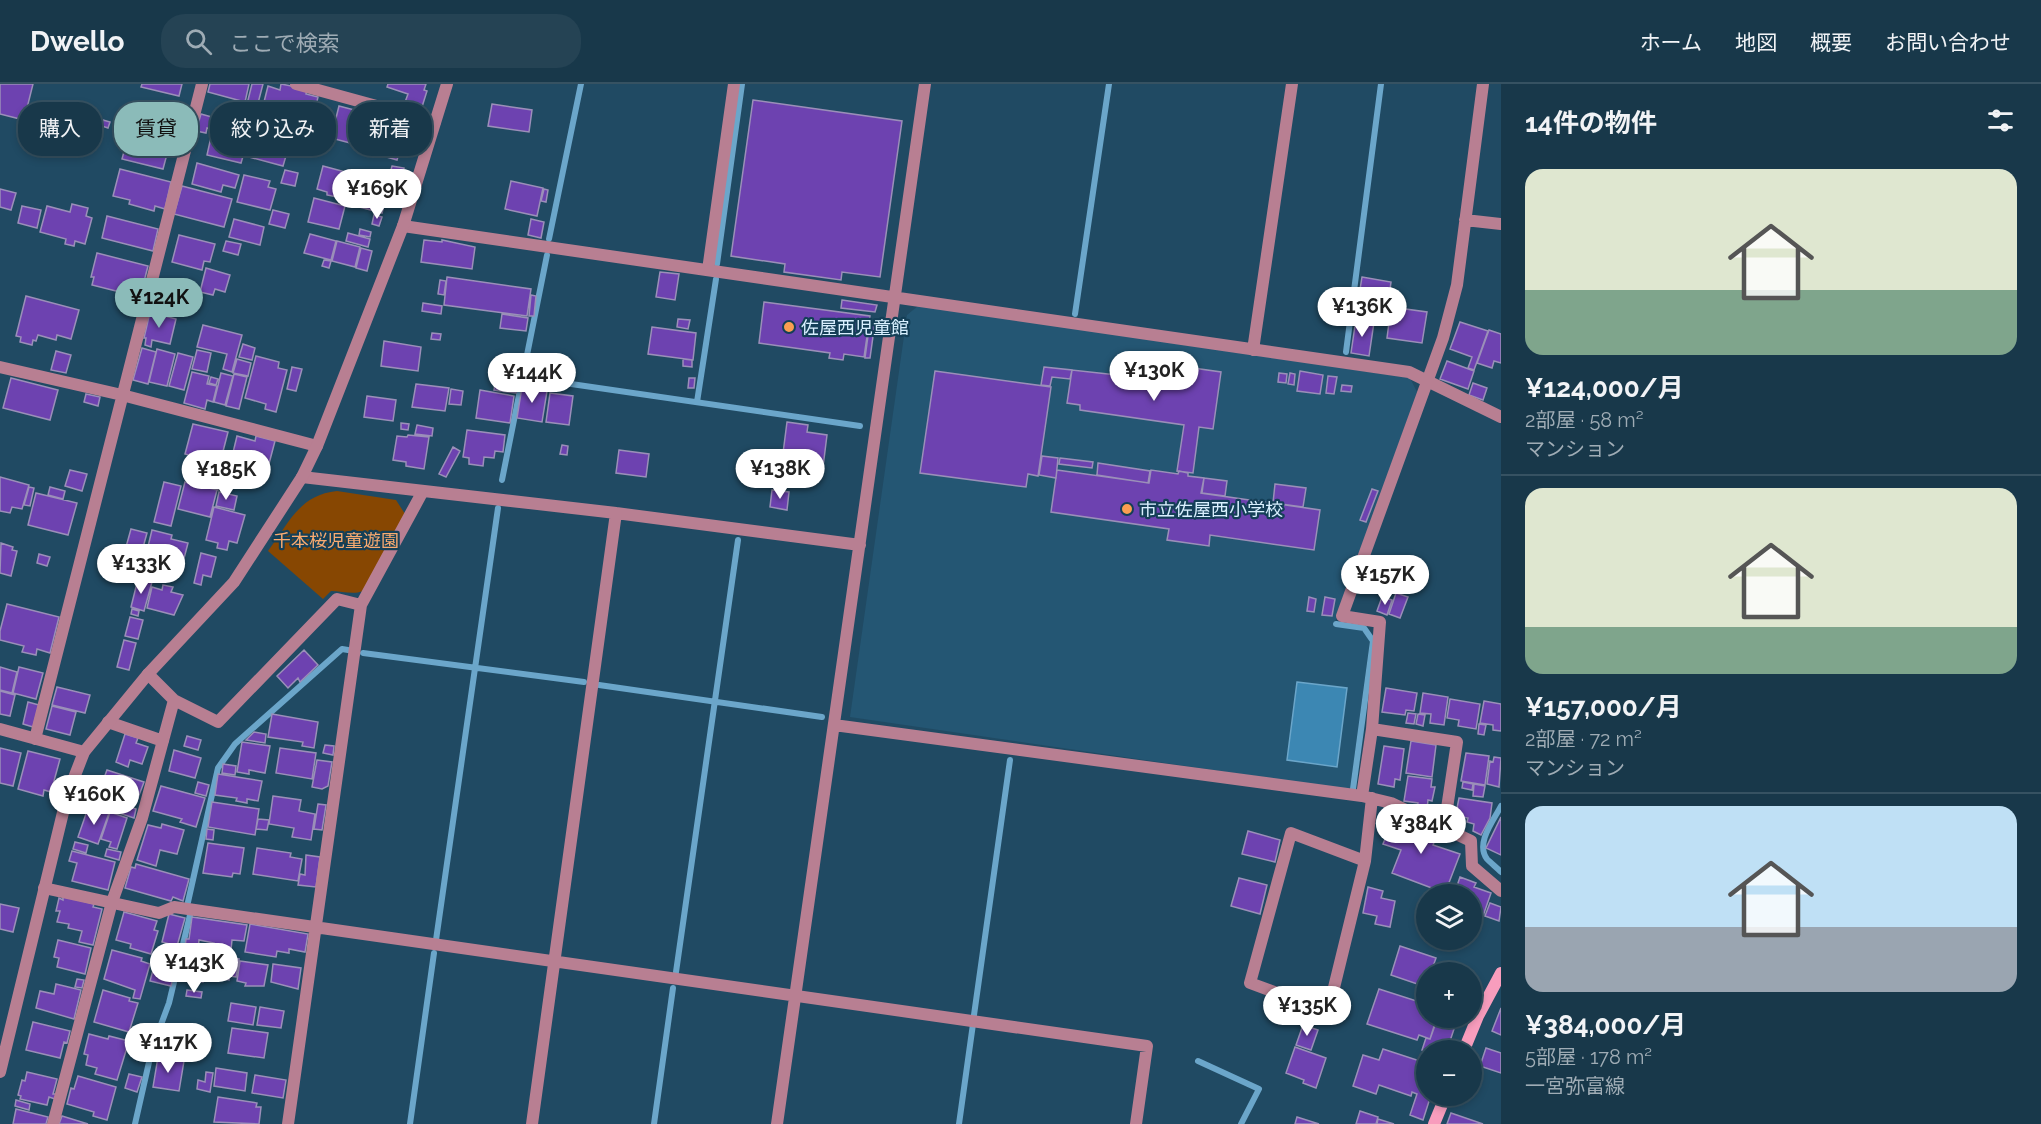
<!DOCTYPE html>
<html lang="ja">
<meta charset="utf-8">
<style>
:root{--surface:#18384a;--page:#254354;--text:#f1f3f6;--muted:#9facb5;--line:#365262;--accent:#8bbbb9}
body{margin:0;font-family:Raleway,"Noto Sans JP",sans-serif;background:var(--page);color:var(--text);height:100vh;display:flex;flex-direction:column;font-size:22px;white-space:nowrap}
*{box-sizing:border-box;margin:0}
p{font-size:20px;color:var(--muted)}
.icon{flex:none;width:33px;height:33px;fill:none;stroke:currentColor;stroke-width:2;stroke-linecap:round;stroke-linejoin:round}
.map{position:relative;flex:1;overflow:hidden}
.side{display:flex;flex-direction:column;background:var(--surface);width:540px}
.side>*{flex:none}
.hud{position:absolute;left:18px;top:18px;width:570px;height:54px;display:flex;gap:12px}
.fabs{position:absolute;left:1416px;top:800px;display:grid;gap:12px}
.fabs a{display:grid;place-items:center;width:66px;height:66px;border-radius:50%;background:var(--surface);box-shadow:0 3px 9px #0003,0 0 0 2px var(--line);font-size:30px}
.price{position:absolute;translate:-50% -51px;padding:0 14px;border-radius:21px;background:#fff;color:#222;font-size:20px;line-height:39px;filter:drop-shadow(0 2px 3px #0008)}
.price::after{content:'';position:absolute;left:50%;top:36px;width:18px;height:14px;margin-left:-9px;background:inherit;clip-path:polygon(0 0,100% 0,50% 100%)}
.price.current{background:var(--accent);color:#111}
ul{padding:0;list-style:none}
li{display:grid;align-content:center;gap:12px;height:318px;padding:0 24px}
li+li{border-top:2px solid var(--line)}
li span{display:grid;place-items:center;height:186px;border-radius:18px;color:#555}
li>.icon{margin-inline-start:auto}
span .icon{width:108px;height:108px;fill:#fffc;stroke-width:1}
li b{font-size:26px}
h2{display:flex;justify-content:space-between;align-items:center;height:72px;padding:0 24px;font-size:26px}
.tag{padding:0 21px;border-radius:24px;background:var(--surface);box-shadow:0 3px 9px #0003,0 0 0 2px var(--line);font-size:21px;line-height:54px}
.tag.current{background:var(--accent);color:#111}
header{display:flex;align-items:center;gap:36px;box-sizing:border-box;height:84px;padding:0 30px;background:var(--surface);border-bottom:2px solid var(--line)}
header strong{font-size:28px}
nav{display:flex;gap:33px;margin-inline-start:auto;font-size:21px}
.search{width:420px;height:54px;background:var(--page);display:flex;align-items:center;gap:15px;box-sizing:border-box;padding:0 21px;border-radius:24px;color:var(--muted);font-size:22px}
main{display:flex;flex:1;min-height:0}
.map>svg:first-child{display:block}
.built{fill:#245673}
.green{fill:#874702}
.water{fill:#3c87b3;stroke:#6ba6ca;stroke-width:1.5}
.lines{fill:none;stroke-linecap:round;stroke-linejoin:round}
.stream{stroke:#6ba6ca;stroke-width:6}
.building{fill:#6d42b0;stroke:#9b8fb9;stroke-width:1.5}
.minor{stroke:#b87f92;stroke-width:12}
.tertiary{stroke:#b87f92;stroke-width:12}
.secondary{stroke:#f89dbd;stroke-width:12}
.poi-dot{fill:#fb9e51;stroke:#143f57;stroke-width:2}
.labels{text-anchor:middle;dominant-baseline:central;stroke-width:4.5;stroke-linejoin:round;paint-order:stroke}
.poi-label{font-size:18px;fill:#d9f0ff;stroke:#143f57;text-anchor:start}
.park-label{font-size:18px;fill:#f9ab70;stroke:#143f57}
</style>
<header>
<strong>Dwello</strong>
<div class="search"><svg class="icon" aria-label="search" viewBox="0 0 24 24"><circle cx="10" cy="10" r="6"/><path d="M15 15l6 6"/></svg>ここで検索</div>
<nav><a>ホーム</a><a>地図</a><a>概要</a><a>お問い合わせ</a></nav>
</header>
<main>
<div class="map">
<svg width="1501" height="1040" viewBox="0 0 1501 1040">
<rect width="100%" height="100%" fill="#204a63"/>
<!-- built -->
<path class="built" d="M918 222 1410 294 1417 308 1334 541 1360 544 1370 556 1350 706 850 633 907 231Z"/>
<!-- green -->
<path class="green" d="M337 407 396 416 405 430 363 507C353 511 342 507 331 507L323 515 268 467C289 439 299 411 337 407Z"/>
<!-- water -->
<path class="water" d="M1297 598 1347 604 1337 683 1287 676Z"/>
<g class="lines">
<!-- stream -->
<path class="stream" d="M549 155 581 0
M717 180 742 0
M1075 230 1109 0
M1346 268 1381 0
M523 293 860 342
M697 318 716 195
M502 396 547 171
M1336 540 1364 544 1373 557 1353 705
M363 569 584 598
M599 601 822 633
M1501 722C1494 736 1475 759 1487 775 1491 779 1497 784 1501 788
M188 818 218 684 235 660 342 565 348 566
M436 856 498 424
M676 888 738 456
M974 931 1010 676
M1198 977 1259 1005 1241 1040
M135 1040 152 965 169 919 190 831
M410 1040 434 869
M654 1040 673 904
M959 1040 973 940"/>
</g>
<!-- building -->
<path class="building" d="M0 0H33L24 36 0 30Z
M142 0H182L179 12 141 3Z
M210 0H249L245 18 208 8Z
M252 0H263L257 23 247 20Z
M281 0 307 5 306 10 318 13 313 34 293 29 292 34 262 26 268 2 280 6Z
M388 0H426L424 6 427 7 421 26 404 21 408 10 387 3Z
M753 16 902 37 880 193 842 188 841 196 784 188 785 180 731 172Z
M492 20 532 26 529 48 488 42Z
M251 22 258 24 257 30 249 28Z
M339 22 366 29 358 61 331 54Z
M147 28 165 33 161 51 143 47Z
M201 30 219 35 216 46 207 44 206 49 196 47Z
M371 32 407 41 397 76 376 70 377 65 364 62Z
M103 36 110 38 108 44 102 42Z
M130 46 171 55 163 85 122 75Z
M256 46 291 55 283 82 249 73Z
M211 53 246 62 241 79 207 71Z
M197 79 239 91 235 104 223 101 221 108 192 100Z
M323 82 353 90 347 115 327 111V108L317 105Z
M392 82 404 84 400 101 388 97Z
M120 85 171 98 165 125 155 122 154 127 129 120 130 116 113 112Z
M285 86 298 89 295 102 281 99Z
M244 91 270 97 268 103 276 105 270 126 237 118Z
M354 94 389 103 382 129 348 120Z
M511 97 543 104 537 132 505 125Z
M182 102 232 115 224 143 174 130Z
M0 105 16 109 11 126 0 123Z
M544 105 548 106 546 118 541 117Z
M314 114 345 122 339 145 308 138Z
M72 120 88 124 86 132 92 134 85 160 75 157 74 162 65 160 66 155 40 148 47 122 70 128Z
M22 122 41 126 37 144 18 139Z
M273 126 289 130 285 144 269 140Z
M374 131 382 133 379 142 372 140Z
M107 132 158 145 153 167 102 154Z
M234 135 264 143 260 161 229 153Z
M531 135 544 138 541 154 528 151Z
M360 145 371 148 370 153 359 151Z
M348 149 370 155 368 163 346 157Z
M310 150 336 157 331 176 304 169Z
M179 151 215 160 210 178 204 177 202 186 172 178Z
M424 156 442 158V156L475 163 472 185 421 178Z
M226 157 241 160 238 171 223 167Z
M337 157 360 163 355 183 332 177Z
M361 164 372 167 367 187 356 184Z
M97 169 148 182 140 213 92 201 94 193H91Z
M324 176 331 177 329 184 322 182Z
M206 184 230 191 225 208 215 205 213 211 200 208Z
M660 188 679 190 675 216 656 213Z
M447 193 531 205 527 232 444 221Z
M1362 193 1391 198 1387 227 1368 224 1369 220 1358 218Z
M440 196 446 197 444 211 438 210Z
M531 211 536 212 534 232H529Z
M26 212 79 226 71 255 57 251 56 256 38 251 36 257 33 256 32 261 20 258 21 253 16 252Z
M842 216 877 221 875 228 841 224Z
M764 218 870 232 864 273 844 270 843 276 829 274 830 269 759 259Z
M423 219 442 222 441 230 422 227Z
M1391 223 1427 228 1422 259 1387 254Z
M150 228 176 235 170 260 152 256 151 263 145 261 146 254H144Z
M502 230 528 234 526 247 500 244Z
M678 235 690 236 688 245 677 243Z
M1356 235 1374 238 1369 272 1351 269Z
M870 237 875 238 870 274H865Z
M1460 238 1488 247 1474 286 1468 284 1472 273 1450 265Z
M203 241 242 251 232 288 223 285 227 270 197 263Z
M652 243 696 249 693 276 648 270Z
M1489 246 1501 250V279L1494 277 1492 284 1477 279Z
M432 249 441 250 440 256 431 255Z
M384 257 421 263 418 287 381 282Z
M243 260 255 264 252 276 239 273Z
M142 264 156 268 148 300 133 296Z
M157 265 175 270 167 302 149 298Z
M197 266 211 269 207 288 192 285Z
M56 267 71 271 66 289 51 286Z
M178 269 193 273 184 306 169 302Z
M256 272 279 278 278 284 287 286 276 328 265 325 266 320 245 314Z
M237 275 251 279 248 292 233 289Z
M683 275 692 276V283L683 282Z
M1447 277 1474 287 1468 305 1440 295Z
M1179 282 1221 288 1213 345 1199 343 1193 389 1177 387 1184 341 1080 326V321L1067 319 1072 286 1153 295 1152 297 1176 300Z
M292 283 302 285 296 307 287 305Z
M1044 283 1072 286 1070 295 1052 293 1050 302 1041 301Z
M935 287 1051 303 1038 392 1028 390 1026 403 920 389Z
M1300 287 1323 291 1320 310 1297 307Z
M192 288 209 292 207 300 217 302 213 318 207 316 205 325 184 319Z
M497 288 518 291 516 309 494 306Z
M221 289 233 292 225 321 214 318Z
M1279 289 1287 290 1286 299 1278 298Z
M1290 289 1295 290 1294 301 1288 300Z
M234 290 247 293 239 325 226 322Z
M1328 292 1337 293 1334 310 1326 309Z
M211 293 218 295 216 301 209 299Z
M11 294 58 306 50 336 3 324Z
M689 294H695L694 304H688Z
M1473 299 1487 304 1483 316 1469 311Z
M416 300 449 304 445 327 412 323Z
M1342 301 1352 302 1351 308 1341 307Z
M522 303 547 307 542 338 517 334Z
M451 305 463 307 461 321 449 320Z
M480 306 514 312 510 339 476 334Z
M550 309 573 312 569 341 546 338Z
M86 310 100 313 98 322 84 318Z
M367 312 396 316 393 337 364 333Z
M787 338 808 341 807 348 827 351 823 383 782 377Z
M401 339 409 340 408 346 401 345Z
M193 340 228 348 220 379 185 370Z
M417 341 433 344 432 352 415 350Z
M467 346 505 351 503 368 495 367 494 374 484 373 483 382 469 380V374L463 373Z
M408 351 429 353 424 385 406 382V378L393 376 397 352 407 353Z
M237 352 255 357 256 352 275 357 266 391 230 381Z
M562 361 568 362 567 371 560 370Z
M453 363 460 367 446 393 439 390Z
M619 366 649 370 646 393 616 389Z
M1042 372 1058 374 1056 394 1039 391Z
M1060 374 1093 378 1092 384 1059 380Z
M1098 379 1150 387 1148 399 1097 391Z
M70 386 87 390 82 407 65 402Z
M1057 386 1149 399 1151 386 1178 390 1179 387 1188 389V392L1204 394 1201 409 1320 426 1314 466 1210 451 1209 462 1167 456 1169 445 1051 428Z
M0 393 29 401 22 425 12 423 10 429 0 427Z
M1204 394 1227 397 1225 412 1202 409Z
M216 396 220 397 218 406 214 404Z
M164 398 181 402 171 442 154 438Z
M185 398 217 406 210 433 178 425Z
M1275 400 1306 404 1303 423 1273 419Z
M29 403 34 404 30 422 24 421Z
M50 403 65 407 63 415 48 411Z
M1372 405 1378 407 1366 438 1360 436Z
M772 406 789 408 787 426 770 423Z
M219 408 237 412 234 426 216 422Z
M36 409 77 419 68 451 28 441Z
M214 423 245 431 237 459 229 457 227 466 217 464 218 459 206 456Z
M131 445 147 449 142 467 126 463Z
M152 446 172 451 171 455 188 459 181 486 144 479Z
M1 459 13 463 12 466 17 467 11 492 0 489Z
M201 469 216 473 211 493 203 491 201 501 194 499Z
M39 470 50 473 47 482 37 479Z
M138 495 152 498 144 527 131 523Z
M163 501 173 503 171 508 183 511 174 531 147 524 152 503 162 506Z
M1396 509 1408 513 1400 534 1389 530Z
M1309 513 1316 515 1314 528 1307 527Z
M1325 513 1335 515 1332 532 1322 531Z
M1382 513 1392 516 1387 531 1377 527Z
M7 520 59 533 50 569 37 565 36 571 22 568 24 562 0 556V547Z
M132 525 139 527 138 532 131 530Z
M130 533 143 536 138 555 125 552Z
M124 556 136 559 129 586 117 583Z
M304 566 318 581 300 598 298 594 288 604 277 592Z
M0 583 17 588 12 609 0 606Z
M19 583 43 589 36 615 13 609Z
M57 603 90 611 85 629 52 621Z
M1386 604 1417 609 1414 627 1406 626 1405 631 1382 628Z
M0 607 15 611 10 632 0 630Z
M1423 609 1448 613 1444 641 1430 639 1431 630 1420 629Z
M1450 615 1480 620 1476 645 1458 642 1459 636 1447 634Z
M1484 617 1501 620V647L1493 646V641L1480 639Z
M28 618 39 621 33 643 23 640Z
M52 622 76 628 70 651 46 645Z
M1408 629 1416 630 1414 640 1406 639Z
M272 630 318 638 314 664 302 662 303 658 268 653Z
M1418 630 1425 631 1423 642 1416 640Z
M1479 640 1486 641 1484 651 1478 650Z
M254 648 266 650 265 659 246 656Z
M125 650 138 654 136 659 148 663 142 680 130 676 128 683 116 678Z
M187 652 201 656 198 666 184 662Z
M1411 657 1436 661 1432 693 1406 689Z
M242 658 270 662 265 689 249 686V690L237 688Z
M325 661 334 662 333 671 323 669Z
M1384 662 1404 665 1400 696 1395 695 1394 703 1378 700Z
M0 664 21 669 13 702 0 699Z
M280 664 316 669 312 695 276 689Z
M174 666 201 674 195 694 169 687Z
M28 667 60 675 51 708 44 706 43 712 18 705Z
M1466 669 1489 672 1485 701 1461 697Z
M1494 673 1501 674 1499 703 1487 700 1490 677 1493 678Z
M317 676 332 678 328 702 322 705 312 703Z
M223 680 236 682 235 691 222 689Z
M107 686 144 698 136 719 126 715 124 719 98 710Z
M218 690 262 697 258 717 247 715V719L236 717 237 714 215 711Z
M1408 692 1432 695 1431 703H1435L1432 717 1428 716 1427 726 1417 725 1418 719 1404 717Z
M198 698 209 701 206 712 195 709Z
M1463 698 1473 700 1472 706 1462 704Z
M1474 700 1485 702 1483 713 1473 712Z
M161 702 205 714 196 743 180 738 182 735 153 727Z
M273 712 301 716 299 727 315 730 311 756 292 753 294 744 269 740Z
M1459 714 1492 719 1490 734 1481 751 1473 747 1474 740 1467 738 1468 734 1462 733 1463 730 1456 729Z
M212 718 259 725 255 751 208 743Z
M119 719 136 725 134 734 116 728Z
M318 720 326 721 322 746 314 745Z
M97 725 109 729 98 760 78 753 87 727 95 730Z
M110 728 127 734 117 765 109 763 111 758 101 755Z
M1394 732 1438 748 1433 761 1460 770 1445 809 1392 789 1401 766 1383 760Z
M1501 733V771L1486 764Z
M258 735 269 736 267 746 256 745Z
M162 740 184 746 177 770 160 766 156 782 137 776 148 741 161 744Z
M207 745 214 746 213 756 206 755Z
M1248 747 1280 756 1275 778 1242 770Z
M75 758 88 761 86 769 73 765Z
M208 759 244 764 240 790 233 789 232 793 203 789Z
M257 764 291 769 290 773 302 775 298 797 253 790Z
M107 765 121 768 119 776 105 772Z
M72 767 115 778 108 806 72 797 77 779 69 777Z
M306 771 320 773 316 803 298 801 300 790 305 791Z
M136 780 189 795 183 817 173 813 171 817 125 804 131 783 135 784Z
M1460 793 1476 799 1474 803 1491 809 1483 832 1472 828V810H1459L1460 807 1456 805Z
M1239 794 1267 801 1260 830 1231 822Z
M1368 803 1383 807 1381 814 1395 817 1390 843 1375 840 1377 832 1363 829Z
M63 812 94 820 93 823 102 825 93 861 79 858 82 847 68 844 69 840 57 838 60 827H56L59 814 63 816Z
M1490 819 1501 823 1499 837 1485 832Z
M0 820 19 824 13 848 0 845Z
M124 828 157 837 154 846 158 847 151 870 130 864 131 860 116 856Z
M169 830 185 834 177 862 162 858Z
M192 833 247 841 244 857 232 856 231 866 213 863 214 859 199 856 198 866 185 864 186 855H189Z
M250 840 308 850 305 868 289 865V869L277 867 276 873 245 868Z
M58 856 91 864 85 890 57 883 59 874 54 873Z
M1400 862 1436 874 1431 888H1426V903L1391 891Z
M112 866 142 874 141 877 150 880 140 915 133 914 135 906 104 895Z
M166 867 179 870 171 902 150 897 158 868 165 869Z
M183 868 207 872 203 898 179 896Z
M209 871 239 875 236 893 229 892V896L206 893Z
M240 877 268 881 264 902H245L246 899 237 897Z
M273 880 301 884 298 905 271 898Z
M77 895 84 896 82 904 75 903Z
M56 900 81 906 74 935 36 924 40 907 54 910Z
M1379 905 1426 920V933H1437L1430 955 1419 951 1417 956 1367 940Z
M103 906 130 914 129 917 138 919 129 948 94 938Z
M187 906 202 908 201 914 186 912Z
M231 919 256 923 253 941 228 937Z
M260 923 284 927 281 944 257 941Z
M1501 924V951L1492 947Z
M1438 933H1458L1447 966H1426V968L1422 966 1426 954 1430 955Z
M33 938 70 947 67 959 64 958 60 974 26 966Z
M1303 941 1318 946 1311 966 1296 961Z
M232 944 268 949 264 974 228 969Z
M89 950 108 955 109 952 129 957 117 996 95 990 97 984 86 981 88 971 84 970Z
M173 955 190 958 188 969 171 966Z
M160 956 166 958 163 965 157 963Z
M1295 963 1326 974 1316 1004 1303 999 1304 996 1286 989Z
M1486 964 1501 969V989L1480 982Z
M1383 965 1426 979V1011H1431L1423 1036 1410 1031 1417 1010 1412 1008 1411 1012 1379 1001 1376 1010 1353 1002 1363 971 1379 976Z
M158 973 184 977 179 1007 153 1003Z
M216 984 247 989 245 1007 214 1002Z
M27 988 57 995 53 1010H56L55 1015 49 1013 47 1021 20 1015 21 1012 18 1011 22 996 25 997Z
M206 988 213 989 210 1008 197 1005 198 996 205 998Z
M129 990 142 993 137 1008 125 1004Z
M255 991 286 996 283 1014 252 1009Z
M78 992 116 1003 107 1036 93 1032 94 1028 67 1020 71 1004 74 1005Z
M218 1013 257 1019 256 1023H261L259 1040 214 1038Z
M16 1016 30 1020 29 1026 15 1022Z
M16 1025 48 1033 46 1040H13Z
M1360 1027 1378 1033 1376 1040H1356Z
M1451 1029 1483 1040H1447Z
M62 1032 88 1040H59Z
M1297 1033 1319 1040H1295Z
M1378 1035 1394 1040H1377Z"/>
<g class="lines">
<!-- minor -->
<path class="minor" d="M296 0 435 38
M1465 136 1501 140
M403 142 1409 288 1501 333
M708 186 734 0
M1253 266 1292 0
M0 283 122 311 317 362
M302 393 616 429 860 461
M148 590 174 616 218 638 337 515 361 521
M108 638 163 657
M834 641 1362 712 1391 719 1471 757 1472 782 1501 807
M0 645 84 668
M1372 645 1457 658 1444 744
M35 655 202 0
M1362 712 1372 645 1380 538 1342 532 1443 254 1457 201 1483 0
M1365 777 1291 749 1250 899 1328 928 1365 777 1372 714
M44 804 159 829 174 823 1147 962 1136 1040
M53 1040 112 818 142 734 174 616
M288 1040 361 521 423 407
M532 1040 616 429
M777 1040 925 0"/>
<!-- tertiary -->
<path class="tertiary" d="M0 988 67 712 84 668 148 590 234 498 302 393 317 362 403 142 447 0"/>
<!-- secondary -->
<path class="secondary" d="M1464 966 1478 932 1501 889
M1434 1040 1446 1011"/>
</g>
<!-- markers -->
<g class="poi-dot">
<circle cx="789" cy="243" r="6"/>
<circle cx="1127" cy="425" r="6"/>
</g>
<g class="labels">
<!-- poi labels -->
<g class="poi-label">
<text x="801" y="243">佐屋西児童館</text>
<text x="1139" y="425">市立佐屋西小学校</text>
</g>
<!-- park labels -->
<g class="park-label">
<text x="336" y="456">千本桜児童遊園</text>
</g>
</g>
</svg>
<div class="fabs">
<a><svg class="icon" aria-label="layers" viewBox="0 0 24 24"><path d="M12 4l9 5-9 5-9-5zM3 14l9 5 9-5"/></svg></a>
<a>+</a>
<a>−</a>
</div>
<b class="price" style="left:377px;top:136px">¥169K</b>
<b class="price current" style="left:159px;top:245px">¥124K</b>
<b class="price" style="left:1362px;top:254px">¥136K</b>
<b class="price" style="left:1154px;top:318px">¥130K</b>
<b class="price" style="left:532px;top:320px">¥144K</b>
<b class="price" style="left:780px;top:416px">¥138K</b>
<b class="price" style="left:226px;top:417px">¥185K</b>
<b class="price" style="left:141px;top:511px">¥133K</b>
<b class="price" style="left:1385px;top:522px">¥157K</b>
<b class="price" style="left:94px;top:742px">¥160K</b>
<b class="price" style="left:1421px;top:771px">¥384K</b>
<b class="price" style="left:194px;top:910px">¥143K</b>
<b class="price" style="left:1307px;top:953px">¥135K</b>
<b class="price" style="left:168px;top:990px">¥117K</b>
<div class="hud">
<a class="tag">購入</a>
<a class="tag current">賃貸</a>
<a class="tag">絞り込み</a>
<a class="tag">新着</a>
</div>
</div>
<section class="side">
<h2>14件の物件<svg class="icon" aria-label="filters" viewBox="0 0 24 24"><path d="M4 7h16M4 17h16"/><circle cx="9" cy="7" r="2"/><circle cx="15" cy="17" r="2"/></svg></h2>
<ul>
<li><span style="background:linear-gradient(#dfe7d0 65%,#7fa58c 0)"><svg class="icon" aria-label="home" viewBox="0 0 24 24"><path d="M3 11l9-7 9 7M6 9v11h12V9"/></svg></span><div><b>¥124,000/月</b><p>2部屋 · 58 m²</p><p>マンション</p></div></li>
<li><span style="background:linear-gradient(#dfe7d0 75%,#7fa58c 0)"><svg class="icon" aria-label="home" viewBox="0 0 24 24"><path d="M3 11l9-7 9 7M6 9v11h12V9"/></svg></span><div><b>¥157,000/月</b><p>2部屋 · 72 m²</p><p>マンション</p></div></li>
<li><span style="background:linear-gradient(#bfe0f5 65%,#9aa5b1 0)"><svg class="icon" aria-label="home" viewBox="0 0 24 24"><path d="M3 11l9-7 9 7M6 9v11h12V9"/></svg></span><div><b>¥384,000/月</b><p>5部屋 · 178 m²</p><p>一宮弥富線</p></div></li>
</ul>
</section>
</main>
